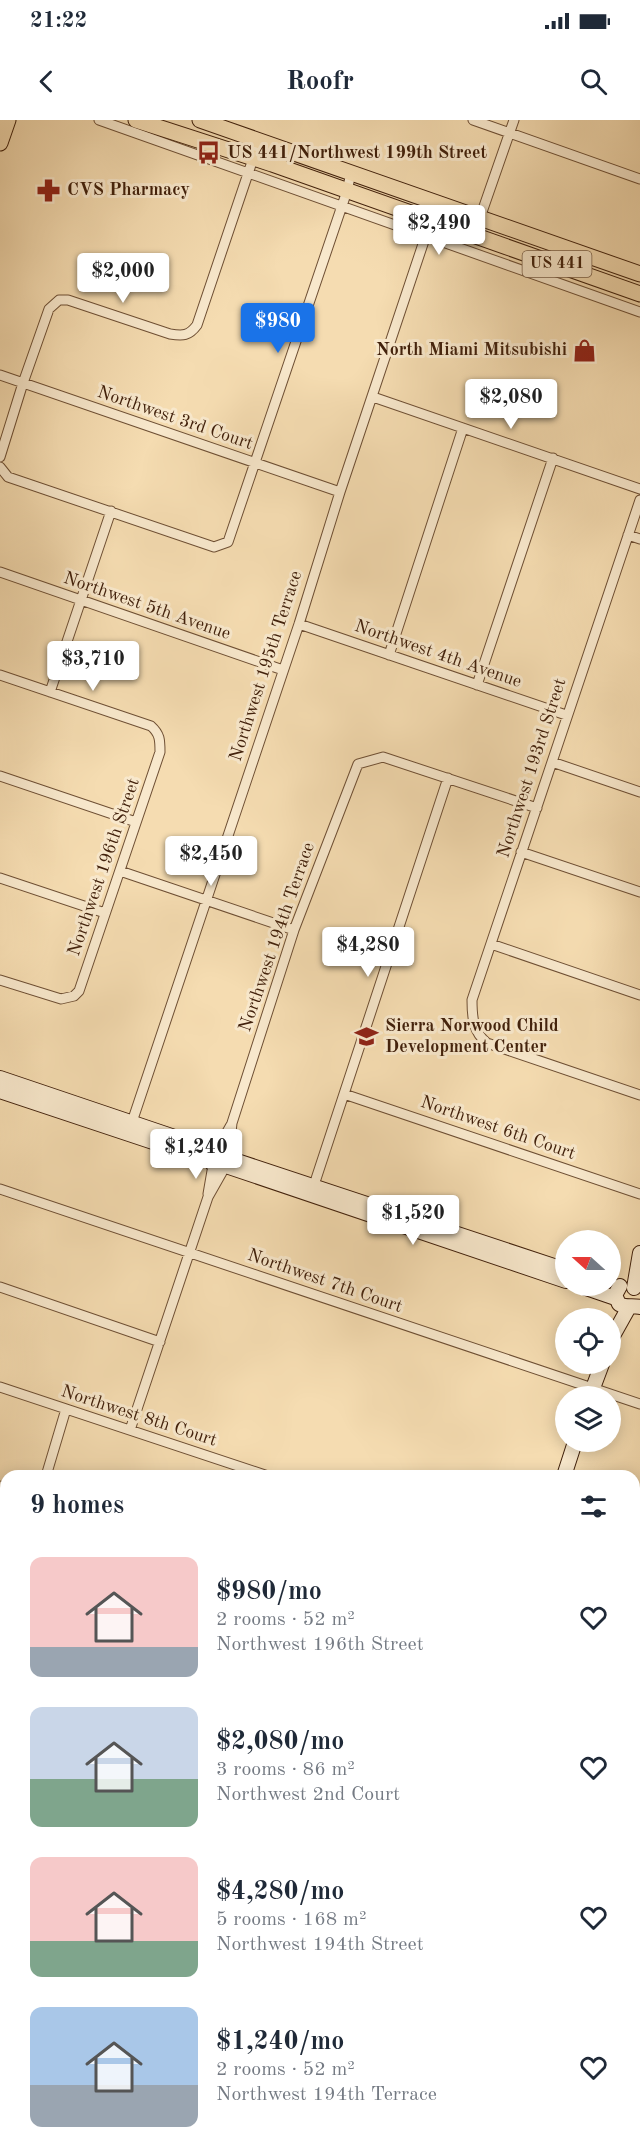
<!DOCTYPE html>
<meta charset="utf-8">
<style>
:root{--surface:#fff;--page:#f2f2f3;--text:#1f2937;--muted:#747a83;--accent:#1a73e8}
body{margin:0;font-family:"Old Standard TT",serif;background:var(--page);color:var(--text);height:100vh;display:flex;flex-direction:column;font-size:22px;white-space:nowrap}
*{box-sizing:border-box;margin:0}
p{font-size:20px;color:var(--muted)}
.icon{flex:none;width:33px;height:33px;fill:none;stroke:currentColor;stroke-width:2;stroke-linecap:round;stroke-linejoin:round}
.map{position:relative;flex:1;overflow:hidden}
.sheet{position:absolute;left:0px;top:1350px;width:640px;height:686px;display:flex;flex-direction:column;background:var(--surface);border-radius:18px 18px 0 0;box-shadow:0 3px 15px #0003}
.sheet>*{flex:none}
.needle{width:39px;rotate:291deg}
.buttons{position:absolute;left:555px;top:1110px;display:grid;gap:12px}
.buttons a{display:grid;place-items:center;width:66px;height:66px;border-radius:50%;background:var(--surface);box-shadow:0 3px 15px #0003;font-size:30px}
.price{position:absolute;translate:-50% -51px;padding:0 14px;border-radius:6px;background:#fff;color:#222;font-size:20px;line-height:39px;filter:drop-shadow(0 2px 3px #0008)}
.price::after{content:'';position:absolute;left:50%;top:36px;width:18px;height:14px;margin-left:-9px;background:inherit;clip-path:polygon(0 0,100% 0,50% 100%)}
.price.active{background:var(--accent);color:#fff}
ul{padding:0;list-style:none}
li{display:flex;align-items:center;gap:18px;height:150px;padding:0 30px}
li span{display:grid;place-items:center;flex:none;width:168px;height:120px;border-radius:12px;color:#555}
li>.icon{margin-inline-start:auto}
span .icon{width:72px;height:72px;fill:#fffc;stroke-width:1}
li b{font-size:26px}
h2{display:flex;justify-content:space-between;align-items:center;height:72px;padding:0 30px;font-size:26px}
.status{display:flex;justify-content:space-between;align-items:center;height:42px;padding:0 30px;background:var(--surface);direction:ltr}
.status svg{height:16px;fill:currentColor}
header{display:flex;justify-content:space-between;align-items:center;height:78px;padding:0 30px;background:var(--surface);font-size:27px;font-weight:800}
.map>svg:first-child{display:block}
.green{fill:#d6bc95;stroke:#8c6e50;stroke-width:1.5}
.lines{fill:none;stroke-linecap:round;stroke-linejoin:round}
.street-casing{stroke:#6e4f34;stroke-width:11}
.secondary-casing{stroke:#41200b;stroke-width:16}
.primary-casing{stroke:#41200b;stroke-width:17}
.street{stroke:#f8e8cc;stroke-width:9}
.secondary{stroke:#f8e8cc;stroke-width:14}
.primary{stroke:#f5dcb1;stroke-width:15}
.labels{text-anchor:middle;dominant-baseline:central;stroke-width:6;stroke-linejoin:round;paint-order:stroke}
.shield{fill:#f8e8cc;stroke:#785c45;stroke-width:1.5}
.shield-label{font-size:16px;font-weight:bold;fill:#41200b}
.poi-label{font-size:18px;font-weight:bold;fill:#41200b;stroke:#f8e8cc;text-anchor:start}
.street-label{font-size:18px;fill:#41200b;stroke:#f8e8cc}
</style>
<div class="status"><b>21:22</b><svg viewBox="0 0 49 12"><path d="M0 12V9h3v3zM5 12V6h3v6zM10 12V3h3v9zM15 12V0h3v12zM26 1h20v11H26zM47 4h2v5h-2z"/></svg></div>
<header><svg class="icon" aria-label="back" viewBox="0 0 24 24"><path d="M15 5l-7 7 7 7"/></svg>Roofr<svg class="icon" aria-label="search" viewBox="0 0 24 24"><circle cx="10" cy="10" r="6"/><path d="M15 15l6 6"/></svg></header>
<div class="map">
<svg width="640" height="2035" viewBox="0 0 640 2035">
<rect width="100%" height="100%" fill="#f5dcb1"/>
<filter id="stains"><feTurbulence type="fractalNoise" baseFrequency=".00333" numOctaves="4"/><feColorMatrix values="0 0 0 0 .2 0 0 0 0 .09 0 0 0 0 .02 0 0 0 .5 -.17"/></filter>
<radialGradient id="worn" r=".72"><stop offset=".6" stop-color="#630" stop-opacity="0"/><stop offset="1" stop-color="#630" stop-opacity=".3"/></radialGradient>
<!-- green -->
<path class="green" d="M0 1757 6 1759V1885L0 1903Z"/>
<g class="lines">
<defs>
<path id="street" d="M99 0 640 192
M473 0 640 59
M474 115 514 0
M0 255 340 372
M373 277 640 369
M0 337 23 263 49 189 59 180H68L170 214C183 216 189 216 197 205L259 21
M0 347 8 357 214 427 228 422 347 71 351 53
M640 380 472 880C472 897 473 912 487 923L640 975
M628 415 640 419
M0 452 283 550
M299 504 566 595
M389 535 463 308
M0 555 151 606C160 614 160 620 160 632L79 871 74 876 61 879 0 860
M477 565 553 338
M50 572 111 391
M552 642 640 672
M0 656 136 702
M521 732 640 772
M120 751 294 810
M0 758 105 793
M491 824 640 875
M344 974 640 1074
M132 1002 299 504 340 372 431 100
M218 1028 231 1005
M229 1032 232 1003 294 810 358 644 383 637 537 688
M314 1065 448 658
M0 1069 640 1284
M208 1074 213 1045
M0 1167 160 1222
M0 1267 268 1356
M130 1310 208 1077 225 1047
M46 1356 66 1289
M0 1366 6 1369
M634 1383 640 1385
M634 1479 640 1481
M0 1493 6 1475
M634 1580 640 1582
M634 1681 640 1686
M634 1737 640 1735
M634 1836 640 1835
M634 1930 640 1929
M634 2027 640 2025
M506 2030 547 2035 619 2030
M140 2035 142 2030
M628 2035V2030"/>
<path id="secondary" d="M0 958 213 1030 224 1028 229 1032 231 1037 227 1046
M0 971 210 1041 217 1048 226 1046 566 1161
M231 1039 566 1150
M580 1166 615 1178
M620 1166 615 1175 619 1184C626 1188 632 1185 640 1187
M634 1168 640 1133
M610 1221 629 1187
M590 1276 602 1244
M564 1356 575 1322
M0 1971 6 1973
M172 2030 188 2035
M339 2035 341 2030"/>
<path id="primary" d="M136 0 272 44 640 174
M200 0 640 154
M0 23 8 0"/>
</defs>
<!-- street casing -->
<use href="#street" class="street-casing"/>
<!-- secondary casing -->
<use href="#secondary" class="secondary-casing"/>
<!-- primary casing -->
<use href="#primary" class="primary-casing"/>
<!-- street -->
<use href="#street" class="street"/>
<!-- secondary -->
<use href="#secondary" class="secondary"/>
<!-- primary -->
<use href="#primary" class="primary"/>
</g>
<!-- icons -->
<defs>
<symbol id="bus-bare" viewBox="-9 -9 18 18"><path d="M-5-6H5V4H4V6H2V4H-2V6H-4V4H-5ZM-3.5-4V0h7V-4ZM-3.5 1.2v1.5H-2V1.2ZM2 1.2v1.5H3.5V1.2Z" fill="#8f2418" stroke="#f8e8cc" stroke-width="2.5" paint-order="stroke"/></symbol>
<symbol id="pharmacy-bare" viewBox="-9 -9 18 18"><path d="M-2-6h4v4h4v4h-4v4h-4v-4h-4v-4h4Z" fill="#8f2418" stroke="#f8e8cc" stroke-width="2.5" paint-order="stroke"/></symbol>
<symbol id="shop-bare" viewBox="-9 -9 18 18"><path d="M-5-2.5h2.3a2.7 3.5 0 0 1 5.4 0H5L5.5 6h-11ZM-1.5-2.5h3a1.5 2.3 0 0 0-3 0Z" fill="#8f2418" stroke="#f8e8cc" stroke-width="2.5" paint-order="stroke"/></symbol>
<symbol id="school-bare" viewBox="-9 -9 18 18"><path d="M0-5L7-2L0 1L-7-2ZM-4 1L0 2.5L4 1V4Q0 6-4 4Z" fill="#8f2418" stroke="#f8e8cc" stroke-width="2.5" paint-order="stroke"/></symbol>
</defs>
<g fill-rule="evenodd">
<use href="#bus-bare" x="192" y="16" width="33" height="33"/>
<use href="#pharmacy-bare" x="32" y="54" width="33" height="33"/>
<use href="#shop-bare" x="568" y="214" width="33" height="33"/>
<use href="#school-bare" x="350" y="900" width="33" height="33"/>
</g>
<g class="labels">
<!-- shield labels -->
<rect class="shield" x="522.5" y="131" width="69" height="26" rx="4.5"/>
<g class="shield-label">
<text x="557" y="144">US 441</text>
</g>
<!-- poi labels -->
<g class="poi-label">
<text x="227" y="33">US 441/Northwest 199th Street</text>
<text x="67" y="70">CVS Pharmacy</text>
<text x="567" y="230" text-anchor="end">North Miami Mitsubishi</text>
<text x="385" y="906">Sierra Norwood Child<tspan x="385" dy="21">Development Center</tspan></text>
</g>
<!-- street labels -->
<g class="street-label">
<text transform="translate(175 298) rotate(19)">Northwest 3rd Court</text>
<text transform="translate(147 486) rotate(19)">Northwest 5th Avenue</text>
<text transform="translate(438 534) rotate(19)">Northwest 4th Avenue</text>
<text transform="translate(266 546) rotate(-72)">Northwest 195th Terrace</text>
<text transform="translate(532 648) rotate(-72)">Northwest 193rd Street</text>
<text transform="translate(104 747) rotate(-71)">Northwest 196th Street</text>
<text transform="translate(277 817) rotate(-71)">Northwest 194th Terrace</text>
<text transform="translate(498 1008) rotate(19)">Northwest 6th Court</text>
<text transform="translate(325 1161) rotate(19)">Northwest 7th Court</text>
<text transform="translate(139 1296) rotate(18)">Northwest 8th Court</text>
</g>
</g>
<rect width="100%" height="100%" filter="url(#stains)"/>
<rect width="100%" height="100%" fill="url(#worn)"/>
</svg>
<div class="buttons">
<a><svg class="needle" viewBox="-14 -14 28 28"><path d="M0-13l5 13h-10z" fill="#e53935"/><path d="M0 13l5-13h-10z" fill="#747a83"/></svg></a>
<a><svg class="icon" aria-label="locate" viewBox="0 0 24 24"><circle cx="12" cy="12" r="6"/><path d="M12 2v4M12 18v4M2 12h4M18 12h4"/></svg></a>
<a><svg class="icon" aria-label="layers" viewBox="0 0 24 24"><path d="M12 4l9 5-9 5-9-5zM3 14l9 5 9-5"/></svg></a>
</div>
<b class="price" style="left:439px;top:136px">$2,490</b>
<b class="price" style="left:123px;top:184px">$2,000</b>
<b class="price active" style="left:278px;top:234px">$980</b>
<b class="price" style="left:511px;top:310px">$2,080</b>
<b class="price" style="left:93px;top:572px">$3,710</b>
<b class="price" style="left:211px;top:767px">$2,450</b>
<b class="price" style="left:368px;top:858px">$4,280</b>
<b class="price" style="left:196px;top:1060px">$1,240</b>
<b class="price" style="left:413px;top:1126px">$1,520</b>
<section class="sheet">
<h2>9 homes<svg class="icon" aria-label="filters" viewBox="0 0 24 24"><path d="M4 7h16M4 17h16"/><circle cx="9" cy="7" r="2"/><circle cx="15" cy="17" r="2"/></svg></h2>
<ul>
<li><span style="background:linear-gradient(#f6c9c9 75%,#9aa5b1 0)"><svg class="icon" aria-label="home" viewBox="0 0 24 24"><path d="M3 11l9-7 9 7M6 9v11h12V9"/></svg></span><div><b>$980/mo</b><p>2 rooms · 52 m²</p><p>Northwest 196th Street</p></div><svg class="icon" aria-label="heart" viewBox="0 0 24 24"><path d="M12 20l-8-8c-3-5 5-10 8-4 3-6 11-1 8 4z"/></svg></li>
<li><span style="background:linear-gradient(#c9d6e8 60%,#7fa58c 0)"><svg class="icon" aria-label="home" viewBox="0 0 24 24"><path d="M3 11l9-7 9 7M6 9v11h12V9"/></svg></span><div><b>$2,080/mo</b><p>3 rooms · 86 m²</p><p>Northwest 2nd Court</p></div><svg class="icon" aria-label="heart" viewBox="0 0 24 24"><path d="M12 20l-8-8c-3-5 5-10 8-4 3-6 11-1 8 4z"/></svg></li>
<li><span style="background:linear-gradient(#f6c9c9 70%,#7fa58c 0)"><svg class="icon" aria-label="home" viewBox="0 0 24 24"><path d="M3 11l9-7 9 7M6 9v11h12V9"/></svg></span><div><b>$4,280/mo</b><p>5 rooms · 168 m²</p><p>Northwest 194th Street</p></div><svg class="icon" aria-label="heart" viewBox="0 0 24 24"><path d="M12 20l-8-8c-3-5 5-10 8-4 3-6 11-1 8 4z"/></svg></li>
<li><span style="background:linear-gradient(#a9c7e8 65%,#9aa5b1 0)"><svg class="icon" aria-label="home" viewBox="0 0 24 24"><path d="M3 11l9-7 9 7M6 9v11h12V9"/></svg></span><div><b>$1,240/mo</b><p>2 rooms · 52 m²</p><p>Northwest 194th Terrace</p></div><svg class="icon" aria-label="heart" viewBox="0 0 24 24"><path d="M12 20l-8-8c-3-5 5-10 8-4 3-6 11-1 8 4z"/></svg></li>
</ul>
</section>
</div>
